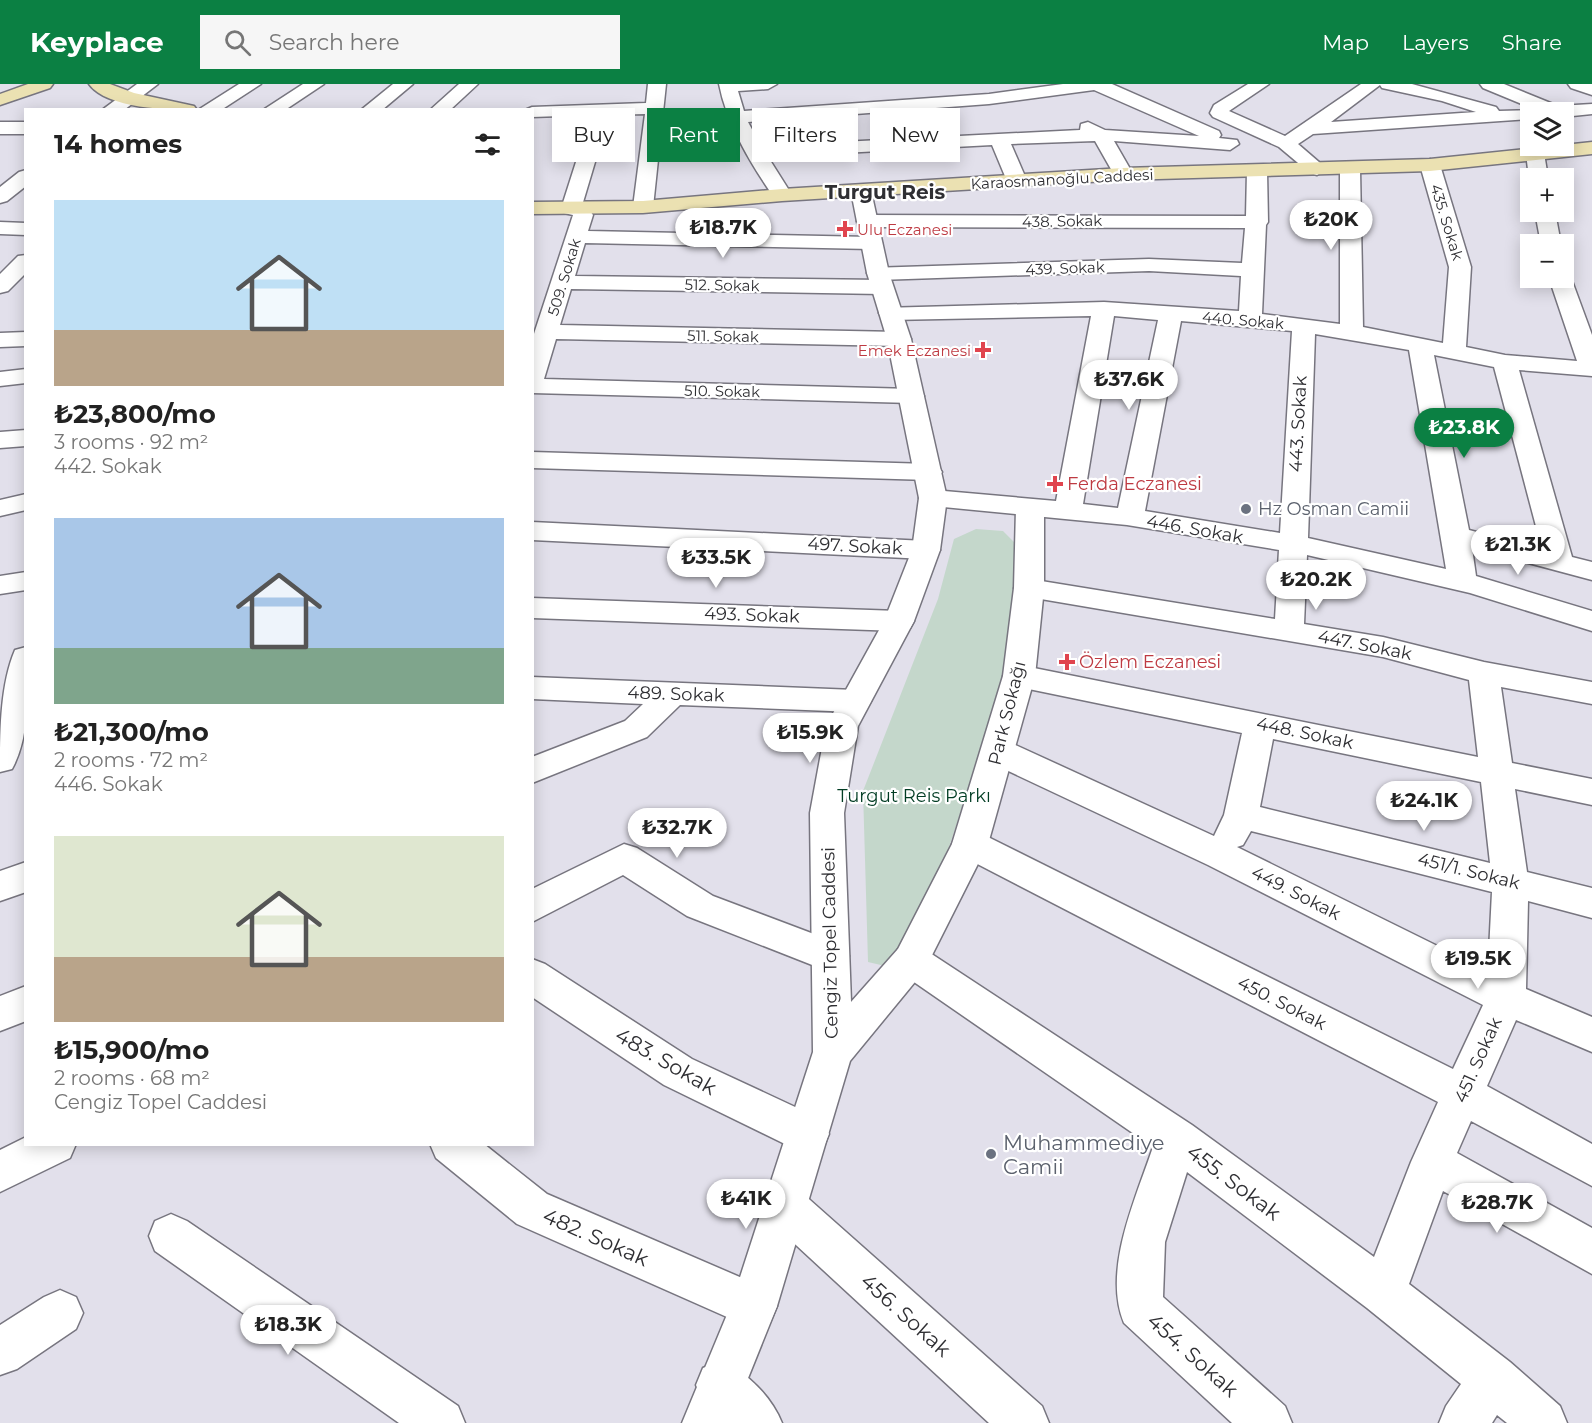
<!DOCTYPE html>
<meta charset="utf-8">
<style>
:root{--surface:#fff;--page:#f6f6f6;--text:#222;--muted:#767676;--accent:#0b8043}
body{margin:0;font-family:Montserrat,sans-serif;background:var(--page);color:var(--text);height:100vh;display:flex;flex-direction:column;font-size:22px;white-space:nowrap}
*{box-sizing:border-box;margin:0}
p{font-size:20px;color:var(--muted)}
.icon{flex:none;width:33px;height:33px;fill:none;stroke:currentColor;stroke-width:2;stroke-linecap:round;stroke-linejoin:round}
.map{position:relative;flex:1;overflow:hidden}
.details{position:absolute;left:24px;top:24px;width:510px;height:1038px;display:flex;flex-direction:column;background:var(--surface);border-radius:0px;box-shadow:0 3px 15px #0003}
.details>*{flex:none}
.hud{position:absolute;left:552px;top:24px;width:570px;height:54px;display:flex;gap:12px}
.fabs{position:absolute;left:1520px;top:18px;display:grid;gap:12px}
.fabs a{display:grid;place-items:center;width:54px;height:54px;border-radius:0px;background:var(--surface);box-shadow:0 3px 15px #0003;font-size:30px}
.price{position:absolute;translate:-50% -51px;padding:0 14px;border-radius:21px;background:#fff;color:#222;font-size:20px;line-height:39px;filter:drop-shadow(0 2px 3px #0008)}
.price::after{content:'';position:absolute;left:50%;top:36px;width:18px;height:14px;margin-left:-9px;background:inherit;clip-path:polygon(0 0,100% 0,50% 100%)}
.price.selected{background:var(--accent);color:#fff}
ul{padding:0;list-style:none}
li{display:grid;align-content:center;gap:12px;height:318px;padding:0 30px}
li span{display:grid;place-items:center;height:186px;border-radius:0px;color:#555}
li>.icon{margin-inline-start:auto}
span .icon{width:108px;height:108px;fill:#fffc;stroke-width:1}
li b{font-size:26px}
h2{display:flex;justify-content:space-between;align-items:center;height:72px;padding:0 30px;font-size:26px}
.tag{padding:0 21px;border-radius:0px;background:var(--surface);box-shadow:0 3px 15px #0003;font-size:21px;line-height:54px}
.tag.selected{background:var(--accent);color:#fff}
header{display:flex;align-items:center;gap:36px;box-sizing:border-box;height:84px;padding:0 30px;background:var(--accent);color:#fff}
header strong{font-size:28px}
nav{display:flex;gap:33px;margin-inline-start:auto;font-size:21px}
.search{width:420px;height:54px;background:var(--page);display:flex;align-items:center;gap:15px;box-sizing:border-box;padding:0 21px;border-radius:0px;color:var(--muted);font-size:22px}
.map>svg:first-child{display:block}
.green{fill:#c4d7cb}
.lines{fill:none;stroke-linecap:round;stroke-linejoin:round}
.minor-casing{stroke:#77757f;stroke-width:3}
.tertiary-casing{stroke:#77757f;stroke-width:3}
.secondary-casing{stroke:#77757f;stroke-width:3}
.minor{fill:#fff;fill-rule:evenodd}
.tertiary{fill:#fff;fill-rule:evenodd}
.secondary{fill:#ebe1b2;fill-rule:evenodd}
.health-dot{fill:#e0444e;stroke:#fff;stroke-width:2}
.worship-dot{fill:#6b7280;stroke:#fff;stroke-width:2}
.labels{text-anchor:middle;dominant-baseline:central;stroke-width:4.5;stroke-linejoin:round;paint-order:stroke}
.far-street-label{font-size:15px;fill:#2f2f33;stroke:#fff}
.far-health-label{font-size:15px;fill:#be3a42;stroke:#fff;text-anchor:start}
.street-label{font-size:18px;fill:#2f2f33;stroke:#fff}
.health-label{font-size:18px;fill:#be3a42;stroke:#fff;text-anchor:start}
.worship-label{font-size:18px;fill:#5b616d;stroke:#fff;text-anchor:start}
.park-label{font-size:18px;fill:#013c23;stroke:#fff}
.far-district-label{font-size:20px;font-weight:bold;fill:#2f2f33;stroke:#fff}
.near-street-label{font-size:21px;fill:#2f2f33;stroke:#fff}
.near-worship-label{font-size:21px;fill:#5b616d;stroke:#fff;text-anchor:start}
</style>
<header>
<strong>Keyplace</strong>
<div class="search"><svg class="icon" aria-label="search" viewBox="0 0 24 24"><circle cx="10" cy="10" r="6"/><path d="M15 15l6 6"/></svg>Search here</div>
<nav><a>Map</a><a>Layers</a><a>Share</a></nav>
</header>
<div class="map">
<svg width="1592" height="1339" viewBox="0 0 1592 1339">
<rect width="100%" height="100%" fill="#e2e0eb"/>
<!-- green -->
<path class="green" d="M976 445 1003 447 1014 458 1021 478 1006 589 936 803 909 862 885 882 868 878 863 707 938 515 954 455Z"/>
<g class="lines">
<defs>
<path id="minor" d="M137 0H158L124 26H102Z
M239 0H261L221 26H198Z
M303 0H324L285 26H263Z
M393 0H413L382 26H361Z
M459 0H478L450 26H430Z
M648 0H666L653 123 650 127H636L633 123 645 30 609 31 581 125 590 127 593 131 588 147 871 153 878 155 882 159 878 163 871 165 585 159 575 192 882 196 890 198 893 203 890 208 882 210 571 205 560 241 899 248 907 250 911 255 907 260 899 262 556 255 544 295 912 305 921 307 924 312 921 317 912 319 532 309V256L573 131 564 129 561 125 591 31 532 33V26H525L532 23 646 19Z
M719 0H777L768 5 738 7 744 27 989 10 1063 0H1112L1219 47 1221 51 1219 54 1237 56 1239 60 1230 66 1114 57 1133 90 1123 96 1116 94 1095 57 1011 60 1027 97 1017 103 1007 97 992 61 768 73 792 111 789 115H775C751 80 727 41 719 0ZM1094 6 1199 52 1105 46 1088 38 1081 40 1080 46 761 62 748 38 989 20Z
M1248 0H1269L1229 27 1285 52 1361 0H1412L1496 23 1499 27 1536 26 1483 4 1480 0H1504L1558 22 1592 20V30L1563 33V28L1536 26 1538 28H1530V35L1313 50 1298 60 1327 85 1317 91 1310 89 1279 63 1213 33 1210 29 1214 21ZM1380 1 1382 4 1442 17 1476 28 1331 38Z
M1568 0H1592V11L1571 4Z
M0 38H26V50H0Z
M1535 63 1544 69 1548 94H1529L1526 69Z
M1430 75 1440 81 1471 183 1466 263 1505 271 1577 277 1549 194H1563V188L1571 194 1592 251V292L1519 286 1572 473 1592 478V496L1472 464 1476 492 1592 527V547L1470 509 1307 471 1304 540 1383 553 1484 578 1592 598V620L1501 603 1512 679 1592 695V721L1515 705 1527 788 1592 804V834L1528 817 1526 905 1592 933V968L1516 936 1487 1002 1592 1060V1102L1471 1037 1457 1069 1592 1144V1190L1443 1107 1409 1200 1510 1278 1560 1322 1567 1339H1507L1497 1331 1492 1339H1439L1446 1322 1461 1300 1367 1224 1187 1088 1165 1158 1163 1213 1285 1322 1292 1339H1232L1124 1239C1102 1186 1136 1114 1153 1063L898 887 892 876 898 865 911 860 924 865 1192 1041 1374 1173 1411 1078 1438 1018 958 770 952 760 958 750 970 746 982 750 1453 985 1483 921 1208 781 987 677 983 668 987 659 999 656 1011 659 1214 752 1224 731 1242 649 1019 603 1008 600 1003 592 1008 584 1019 581 1478 673 1469 596 1383 573 1029 513 1019 511 1014 504 1019 497 1029 495 1275 535 1279 466 1127 441 933 422 923 420 919 414 923 408 933 406 1056 417 1091 232 890 236 882 234 879 229 882 224 1104 218 1239 227 1241 192 1149 187 878 196 870 194 867 189 870 184 1149 175 1242 179 1245 144 867 143 860 141 857 137 860 133 867 131 1246 132 1247 87 1257 81 1267 87 1268 138 1266 141 1262 230 1340 240V85L1350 79 1360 85 1363 243 1443 259 1449 183 1420 81ZM1114 232 1158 236 1118 424 1083 420ZM1181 237 1292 247 1280 449 1145 427ZM1315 250 1409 266 1446 485 1308 454ZM1434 271 1494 283 1542 465 1469 446ZM1273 655 1481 698 1490 779 1260 723ZM1251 747 1492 808 1488 887 1237 763 1243 761Z
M26 86V102L7 117 0 119V103L19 88Z
M1535 128H1555L1561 160H1541Z
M0 138 26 139V151L0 150Z
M26 171V189L8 207 0 209V190L18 172Z
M26 248V262L0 263V249Z
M26 285V299L0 302V288Z
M26 346V362L0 364V348Z
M532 368 929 380 938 382 942 388 938 394 929 396 532 384Z
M26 410V426L0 432V416Z
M532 438 926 457 936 460 940 466 936 472 926 475 532 456Z
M26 488V506L0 510V492Z
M532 514 899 527 910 530 914 537 910 544 899 547 532 534Z
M26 563C26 602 32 649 12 685L0 688C0 649 0 601 15 566Z
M532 593 855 606 866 609 871 617 866 625 855 628 680 621 647 653 532 699V673L625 637 643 620 532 615Z
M624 760 637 764 713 812 843 861 849 872 843 883 830 888 687 832 623 791 532 838V805Z
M26 778V808L0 817V787Z
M532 875 545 880 692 975 823 1036 829 1050 823 1064 808 1069 793 1064 664 1001 532 913Z
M26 902V937L0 947V912Z
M26 1053V1060H76L70 1074 0 1108V1066Z
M430 1060H484L547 1110 770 1206 777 1222 770 1238 754 1245 517 1140 436 1074Z
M786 1102 801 1108 1042 1322 1049 1339H989L771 1138 764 1123 771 1108Z
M171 1130 187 1137 458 1322 465 1339H399L155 1167 149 1152 155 1137Z
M60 1206 76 1213 83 1229 76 1245 17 1285 0 1291V1241L44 1213Z
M720 1277C747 1288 771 1312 782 1339H724L703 1318 696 1301 703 1284Z"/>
<path id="tertiary" d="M861 101 868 103 871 107 889 189 911 255 947 414 940 466 914 537 858 642 844 729 851 918 898 865 952 760 1003 592 1014 504 1016 424 1020 418 1030 416 1040 418 1044 424V504L1035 592 988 760 924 887 850 977 777 1222 730 1339H682L731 1221 813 968 810 729 826 642 884 537 912 466 919 414 887 255 867 189 851 107 854 103Z"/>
<path id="secondary" d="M28 0H53L50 4 0 21V10Z
M89 0H110L134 9 194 22 197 26C169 26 107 25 89 0Z
M1592 58V70L1430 87 1123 96 782 117 643 129 532 130V118L643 117 782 105 1123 84 1430 75Z"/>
</defs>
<!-- minor casing -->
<use href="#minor" class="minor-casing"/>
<!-- tertiary casing -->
<use href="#tertiary" class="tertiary-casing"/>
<!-- secondary casing -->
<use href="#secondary" class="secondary-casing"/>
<!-- minor -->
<use href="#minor" class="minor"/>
<!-- tertiary -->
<use href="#tertiary" class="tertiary"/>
<!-- secondary -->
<use href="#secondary" class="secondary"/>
</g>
<!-- markers -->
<g class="health-dot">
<path d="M842 136h6v6h6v6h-6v6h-6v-6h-6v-6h6z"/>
<path d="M980 257h6v6h6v6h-6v6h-6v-6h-6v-6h6z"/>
<path d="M1052 391h6v6h6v6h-6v6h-6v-6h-6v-6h6z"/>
<path d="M1064 569h6v6h6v6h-6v6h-6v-6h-6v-6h6z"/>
</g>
<g class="worship-dot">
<circle cx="1246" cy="425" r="6"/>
<circle cx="991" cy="1070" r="6"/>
</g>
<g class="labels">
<!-- far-street labels -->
<g class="far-street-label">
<text transform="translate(1062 95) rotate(-3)">Karaosmanoğlu Caddesi</text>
<text transform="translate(1062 137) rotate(-1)">438. Sokak</text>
<text transform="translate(1447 138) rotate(73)">435. Sokak</text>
<text transform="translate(1065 184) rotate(-2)">439. Sokak</text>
<text transform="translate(564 193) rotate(-73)">509. Sokak</text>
<text transform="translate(722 201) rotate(1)">512. Sokak</text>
<text transform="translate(1243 236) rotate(5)">440. Sokak</text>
<text transform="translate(723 252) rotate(1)">511. Sokak</text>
<text transform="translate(722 307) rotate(1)">510. Sokak</text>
</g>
<!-- far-health labels -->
<g class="far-health-label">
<text x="857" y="145">Ulu Eczanesi</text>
<text x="971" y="266" text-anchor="end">Emek Eczanesi</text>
</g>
<!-- street labels -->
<g class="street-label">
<text transform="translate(1298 340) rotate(-87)">443. Sokak</text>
<text transform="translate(1195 445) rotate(10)">446. Sokak</text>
<text transform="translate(855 462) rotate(3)">497. Sokak</text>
<text transform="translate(752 531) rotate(2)">493. Sokak</text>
<text transform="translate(1365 561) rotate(11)">447. Sokak</text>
<text transform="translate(676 610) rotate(2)">489. Sokak</text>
<text transform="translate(1007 629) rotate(-76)">Park Sokağı</text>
<text transform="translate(1305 649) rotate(12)">448. Sokak</text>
<text transform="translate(1469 787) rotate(14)">451/1. Sokak</text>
<text transform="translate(1296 809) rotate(27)">449. Sokak</text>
<text transform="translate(830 859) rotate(-91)">Cengiz Topel Caddesi</text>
<text transform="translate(1282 919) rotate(27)">450. Sokak</text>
<text transform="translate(1478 976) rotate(-66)">451. Sokak</text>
</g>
<!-- health labels -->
<g class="health-label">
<text x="1067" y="400">Ferda Eczanesi</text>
<text x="1079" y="578">Özlem Eczanesi</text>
</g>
<!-- worship labels -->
<g class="worship-label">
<text x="1258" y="425">Hz Osman Camii</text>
</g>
<!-- park labels -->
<g class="park-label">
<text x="914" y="712">Turgut Reis Parkı</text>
</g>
<!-- far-district labels -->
<g class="far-district-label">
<text x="885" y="108">Turgut Reis</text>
</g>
<!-- near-street labels -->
<g class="near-street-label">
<text transform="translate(666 977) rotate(30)">483. Sokak</text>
<text transform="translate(1234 1098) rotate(37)">455. Sokak</text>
<text transform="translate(596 1153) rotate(24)">482. Sokak</text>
<text transform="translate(906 1231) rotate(42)">456. Sokak</text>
<text transform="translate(1193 1271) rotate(42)">454. Sokak</text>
</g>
<!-- near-worship labels -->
<g class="near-worship-label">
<text x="1003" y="1058">Muhammediye<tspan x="1003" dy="24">Camii</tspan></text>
</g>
</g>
</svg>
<div class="fabs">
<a><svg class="icon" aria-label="layers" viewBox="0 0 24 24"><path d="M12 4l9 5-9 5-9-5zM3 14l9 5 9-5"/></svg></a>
<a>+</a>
<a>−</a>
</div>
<b class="price" style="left:1331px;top:167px">₺20K</b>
<b class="price" style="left:723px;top:175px">₺18.7K</b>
<b class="price" style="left:1129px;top:327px">₺37.6K</b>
<b class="price selected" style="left:1464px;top:375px">₺23.8K</b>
<b class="price" style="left:1518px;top:492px">₺21.3K</b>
<b class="price" style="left:716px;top:505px">₺33.5K</b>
<b class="price" style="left:1316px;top:527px">₺20.2K</b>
<b class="price" style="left:810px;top:680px">₺15.9K</b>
<b class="price" style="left:1424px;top:748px">₺24.1K</b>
<b class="price" style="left:677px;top:775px">₺32.7K</b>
<b class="price" style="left:1478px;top:906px">₺19.5K</b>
<b class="price" style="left:746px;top:1146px">₺41K</b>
<b class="price" style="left:1497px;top:1150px">₺28.7K</b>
<b class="price" style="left:288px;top:1272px">₺18.3K</b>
<div class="hud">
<a class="tag">Buy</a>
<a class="tag selected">Rent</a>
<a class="tag">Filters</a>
<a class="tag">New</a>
</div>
<section class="details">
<h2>14 homes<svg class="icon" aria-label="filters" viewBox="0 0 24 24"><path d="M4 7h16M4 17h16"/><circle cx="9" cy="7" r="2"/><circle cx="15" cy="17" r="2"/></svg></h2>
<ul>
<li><span style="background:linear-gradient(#bfe0f5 70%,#b9a48a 0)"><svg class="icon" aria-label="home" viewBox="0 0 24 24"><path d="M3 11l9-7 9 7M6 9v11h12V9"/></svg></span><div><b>₺23,800/mo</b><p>3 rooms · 92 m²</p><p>442. Sokak</p></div></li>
<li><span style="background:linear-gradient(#a9c7e8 70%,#7fa58c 0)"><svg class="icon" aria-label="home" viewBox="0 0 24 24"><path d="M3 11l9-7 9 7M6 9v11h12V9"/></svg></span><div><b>₺21,300/mo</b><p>2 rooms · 72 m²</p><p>446. Sokak</p></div></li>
<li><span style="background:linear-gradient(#dfe7d0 65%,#b9a48a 0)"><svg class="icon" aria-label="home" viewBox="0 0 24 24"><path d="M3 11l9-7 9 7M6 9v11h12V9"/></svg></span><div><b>₺15,900/mo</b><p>2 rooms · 68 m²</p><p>Cengiz Topel Caddesi</p></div></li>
</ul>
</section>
</div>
